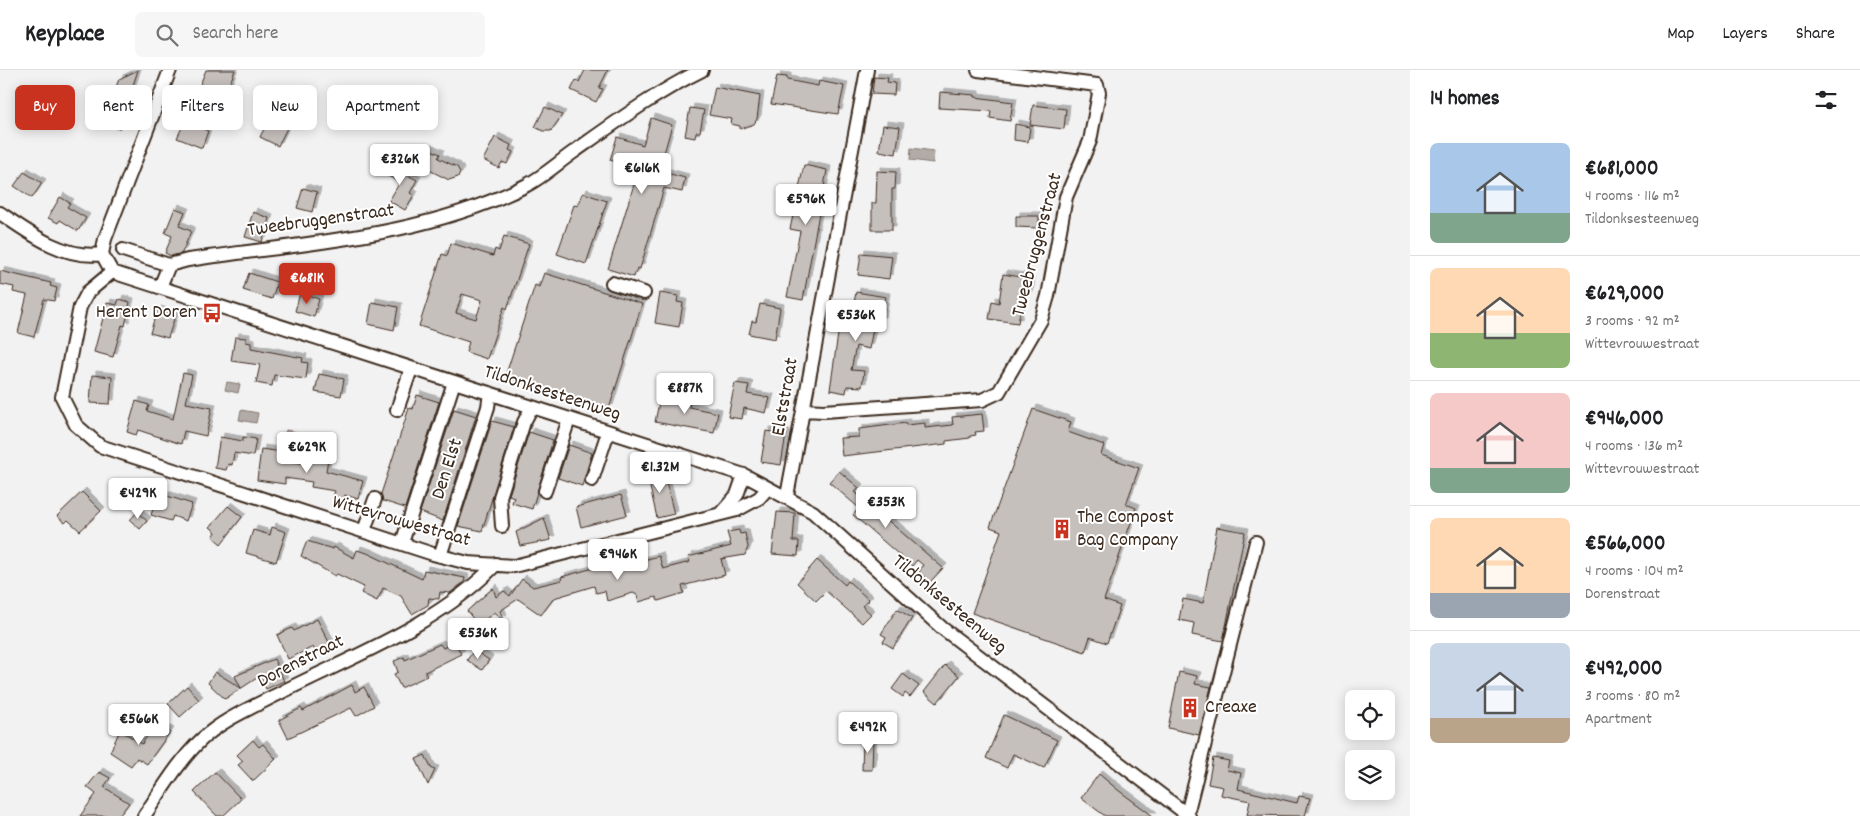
<!DOCTYPE html>
<meta charset="utf-8">
<style>
:root{--surface:#fff;--page:#f6f6f6;--text:#202124;--muted:#757577;--line:#e0e0e0;--accent:#c8321e}
body{margin:0;font-family:Dekko,sans-serif;background:var(--page);color:var(--text);height:100vh;display:flex;flex-direction:column;font-size:19px;white-space:nowrap}
*{box-sizing:border-box;margin:0}
p{font-size:16px;color:var(--muted)}
.icon{flex:none;width:28px;height:28px;fill:none;stroke:currentColor;stroke-width:2;stroke-linecap:round;stroke-linejoin:round}
.map{position:relative;flex:1;overflow:hidden}
.sheet{display:flex;flex-direction:column;background:var(--surface);width:450px}
.sheet>*{flex:none}
.top-card{position:absolute;left:15px;top:15px;width:475px;height:45px;display:flex;gap:10px}
.tools{position:absolute;left:1345px;top:620px;display:grid;gap:10px}
.tools a{display:grid;place-items:center;width:50px;height:50px;border-radius:8px;background:var(--surface);box-shadow:0 2px 12px #0003;font-size:25px}
.price{position:absolute;translate:-50% -42px;padding:0 11px;border-radius:5px;background:#fff;color:#222;font-size:16px;line-height:32px;filter:drop-shadow(0 1px 2px #0008)}
.price::after{content:'';position:absolute;left:50%;top:30px;width:15px;height:11px;margin-left:-8px;background:inherit;clip-path:polygon(0 0,100% 0,50% 100%)}
.price.active{background:var(--accent);color:#fff}
ul{padding:0;list-style:none}
li{display:flex;align-items:center;gap:15px;height:125px;padding:0 20px}
li+li{border-top:1px solid var(--line)}
li span{display:grid;place-items:center;flex:none;width:140px;height:100px;border-radius:8px;color:#555}
li>.icon{margin-inline-start:auto}
span .icon{width:60px;height:60px;fill:#fffc;stroke-width:1}
li b{font-size:21px}
h2{display:flex;justify-content:space-between;align-items:center;height:60px;padding:0 20px;font-size:21px}
.tag{padding:0 18px;border-radius:8px;background:var(--surface);box-shadow:0 2px 12px #0003;font-size:18px;line-height:45px}
.tag.active{background:var(--accent);color:#fff}
header{display:flex;align-items:center;gap:30px;box-sizing:border-box;height:70px;padding:0 25px;background:var(--surface);border-bottom:1px solid var(--line)}
header strong{font-size:24px}
nav{display:flex;gap:28px;margin-inline-start:auto;font-size:18px}
.search{width:350px;height:45px;background:var(--page);display:flex;align-items:center;gap:12px;box-sizing:border-box;padding:0 18px;border-radius:8px;color:var(--muted);font-size:19px}
main{display:flex;flex:1;min-height:0}
.map>svg:first-child{display:block}
.water{fill:#b2aba7;stroke:#827770}
.building{fill:#c6c0bd;stroke:#3b2a1e;fill-rule:evenodd;filter:url(#shadow)}
.lines{fill:none;stroke-linecap:round;stroke-linejoin:round}
.minor-casing{stroke:#3b2a1e;stroke-width:16}
.minor{stroke:#fff;stroke-width:12}
.labels{text-anchor:middle;dominant-baseline:central;stroke-width:4;stroke-linejoin:round;paint-order:stroke}
.street-label{font-size:20px;fill:#3b2a1e;stroke:#fff}
.poi-label{font-size:20px;fill:#3b2a1e;stroke:#fff;text-anchor:start}
</style>
<header>
<strong>Keyplace</strong>
<div class="search"><svg class="icon" aria-label="search" viewBox="0 0 24 24"><circle cx="10" cy="10" r="6"/><path d="M15 15l6 6"/></svg>Search here</div>
<nav><a>Map</a><a>Layers</a><a>Share</a></nav>
</header>
<main>
<div class="map">
<svg width="1410" height="746" viewBox="0 0 1410 746">
<defs>
<filter id="shadow"><feDropShadow dx="4" dy="-4" stdDeviation="0" flood-color="#0004"/></filter>
</defs>
<rect width="100%" height="100%" fill="#f3f2f2"/>
<filter id="ink" filterUnits="userSpaceOnUse"><feTurbulence type="fractalNoise" baseFrequency=".02" numOctaves="2"/><feDisplacementMap in="SourceGraphic" scale="10" xChannelSelector="R" yChannelSelector="G"/><feConvolveMatrix kernelMatrix="1 2 1 2 8 2 1 2 1" color-interpolation-filters="sRGB"/></filter>
<g filter="url(#ink)">
<!-- water -->
<path class="water" d="M911 78 934 81 933 93 910 90Z
M227 312 240 314 238 323 225 320Z
M241 340 258 343 256 353 239 350Z
M286 360 296 362 293 380 282 378Z"/>
<!-- building -->
<path class="building" d="M138 0 119 59 103 53 119 9Z
M206 0H235L225 26 222 24 215 41 197 33 203 18 199 17Z
M585 0H608L599 18 603 19 596 32 571 20 576 10 579 12Z
M777 6 787 7V10L818 16 819 11 844 16 838 44 771 34Z
M874 7 888 8 887 12 895 13 894 25 872 24Z
M715 17 760 26 757 49 754 54 740 59V56L731 54 732 49 709 45Z
M940 22 975 25V27L1013 32 1010 51 990 48 991 41 939 38Z
M1033 35 1066 39 1064 59 1030 55Z
M545 37 562 45 551 61H543L535 57Z
M690 38 704 40 700 62H696L695 68 685 66Z
M271 45 289 54 278 76 260 67Z
M651 48 672 55 659 101 685 108 682 122 664 118 640 199 637 198 634 207 608 199 639 98 610 90 617 67 643 75Z
M185 51 208 61 202 78 177 68Z
M1015 54 1030 57 1028 72 1014 70Z
M883 55 900 57 896 84 879 81Z
M495 67 511 75 509 80 513 82 507 94 502 92 499 98 483 90Z
M427 78 440 84 438 88 457 97 460 102 458 107 449 110 429 100 427 104 417 98Z
M382 92 417 110 410 123 414 125 405 140 389 131 400 112 378 101Z
M804 95 827 100 803 230 787 227 800 161 790 159Z
M877 101 896 102 895 119H892V160H872V133H876Z
M24 102 42 113 32 128 14 116Z
M303 118 317 122 312 142 297 138Z
M583 123 607 131 586 194 557 184 574 135 578 136Z
M60 127 70 133 67 137 86 148 78 161 60 150 58 153 48 148Z
M175 138 185 142 179 156 191 161 182 183 171 186 165 183 172 166 165 163Z
M253 142 269 148 262 172 245 167Z
M1016 146H1039V158L1016 157Z
M504 166 529 174 507 239 504 237 487 289 466 282 469 272 419 256 442 184 447 186 451 173 493 186 495 179 499 181ZM462 224 482 230 476 249 456 243Z
M861 183 892 186 889 209 858 205Z
M0 201 51 213 50 216 57 218 54 231 44 229 34 267 18 263 27 225 13 222 14 217 0 214Z
M249 203 277 212 272 229 243 220Z
M544 203 642 234 609 339 505 307 535 215 539 217Z
M1003 204 1026 208 1025 211 1031 212 1029 226 1023 225 1018 253 989 249 992 231 999 233Z
M856 222 886 227 882 251 875 249 869 279 856 276 851 300 864 301 862 317 847 316 846 323 830 320 839 257 855 260 860 234 854 233Z
M300 223 319 229 314 247 295 241Z
M660 223 678 226 677 232 683 233 679 257 655 253Z
M119 229 130 232 125 256 122 255 113 287 94 282 107 233 117 235Z
M372 232 398 237 394 260 368 254Z
M760 234 780 238 775 269 749 264 752 251 756 252Z
M157 240 175 246 168 268 150 263Z
M235 267 246 268V272L251 273V278L303 288 302 292 308 293 306 309 274 305 272 316 256 313 260 295 231 291Z
M183 303 192 305 186 333 212 338 206 366 184 361 181 374 138 360 136 365 127 362 136 331 149 335 147 341 173 349Z
M319 304 344 309 341 326 315 322Z
M92 305 112 307 110 334 90 333Z
M735 313 749 315 747 324 770 328 766 343 744 338 742 349 728 347Z
M661 323 674 325 673 330 690 334 689 337 718 343 714 363 655 352Z
M417 325 439 332 405 438 383 431 381 424 409 338 413 339Z
M454 339 476 346 443 451 420 442Z
M1033 339 1071 352 1068 362 1104 375 1101 385 1139 398 1126 434 1136 438 1104 530 1120 536 1107 573 1090 567 1085 582 972 543 1001 461 990 457Z
M982 344 984 361 975 362 976 365 970 366V368L946 371V374L842 386 840 368 859 367V359L906 353V355L925 353V358L953 355 952 347Z
M492 351 514 357 482 461 458 456Z
M766 361 786 364 781 395 761 392Z
M529 362 553 370 532 439 512 433 514 427 509 425Z
M220 367 243 371V367L256 369 253 386 234 383 232 395 228 394 226 400 215 398Z
M569 375 592 383 582 416 558 408Z
M261 379 282 382 281 390 302 393 303 384 328 389 326 401 363 411 358 429 345 425 343 430 333 427 335 421 311 417 312 412 285 408V414L257 410Z
M663 400 674 444 657 448 647 404Z
M839 401 859 418 855 422 943 498 930 512 919 502 923 495 917 490 912 496 853 445 859 438 829 412Z
M82 422 101 441 80 461 68 450 65 453 57 446Z
M158 423 192 434 186 451 173 446 171 451 151 445Z
M621 425 627 445 581 457 576 437Z
M228 436 242 447 221 474 213 467 216 462 210 457Z
M137 442 147 451 140 459 130 450Z
M777 442 795 443 793 471H799L798 486 772 484Z
M544 448 551 470 520 476 516 462Z
M272 457 286 462 276 492 246 483 253 460 270 465Z
M1217 457 1245 462 1223 571 1192 565 1194 553 1179 550 1183 529 1203 533Z
M739 460 740 464 745 463 748 477 745 485 721 489 725 505 682 516 684 523 658 531 656 527 639 532 637 525 633 523 607 531 605 521 596 523 594 516 554 528 541 545 518 529 500 541 503 548 501 549 495 542 478 555 467 541 493 518 496 527 504 521 510 526 522 509 533 517 562 510 561 507 634 487 636 492 659 486 663 499 690 492 688 487 731 476 727 462Z
M307 471 333 479 334 477 354 488 357 480 367 483 422 509 424 500 465 508 464 512 450 523 440 522 439 529 429 528 428 535 412 544 401 526 383 518 377 531 361 523 364 517 337 504 335 506 301 486Z
M817 490 845 515 848 511 869 530 862 536 871 544 862 553 826 521 816 531 797 513Z
M897 539 912 548 893 578 883 572 886 567 881 564Z
M317 549 331 576 316 583 313 577 288 589 277 565 292 558 294 561Z
M455 572 461 584 425 602 427 606 401 618 394 604 398 602 394 591 404 587 405 590 440 574 443 578Z
M474 580 489 590 482 600 467 590Z
M274 589 284 611 266 619 260 606 225 629 208 613 215 602 241 618 235 606Z
M945 595 959 606 937 633 924 622Z
M1179 602 1197 606 1195 614 1211 617 1199 665 1168 658Z
M903 604 919 616 910 627 905 623 903 627 892 619Z
M352 615 355 622 364 617 374 636 356 646 351 638 288 668 279 650 301 638 303 641Z
M187 616 199 630 180 647 168 634Z
M1004 645 1057 670 1044 698 1013 684 1007 698 986 688Z
M155 653 170 662 147 694 137 688 131 696 110 682 120 660 142 674Z
M863 669H873L872 700H862Z
M253 670 259 677 263 674 276 689 253 711 238 695 243 691 237 685Z
M425 685 431 698 435 700 428 715 416 689Z
M1213 688 1229 691 1227 700 1241 703 1238 719 1297 733 1299 726 1310 728 1305 746 1247 745 1250 731 1221 725 1223 717 1208 714Z
M99 702 110 708 104 717 129 733 119 746H80L96 724 87 717Z
M215 702 241 729 223 746H217L194 722Z
M1099 704 1118 720 1153 746H1105L1081 728Z"/>
<g class="lines">
<defs>
<path id="minor" d="M0 143C29 163 65 190 102 184
M123 180 169 195
M102 184 112 202 744 405 813 442 942 558 1189 746
M102 184 105 169 170 0
M112 202 88 222 80 237 62 327 76 355 100 376 433 484 468 493 514 496 737 440 759 428 768 418
M612 213 644 223
M160 217 169 195 188 190C301 173 421 168 525 116 543 107 559 92 575 81 616 52 657 22 702 0
M397 340 411 299
M803 340 824 341 982 330 999 322 1041 250 1048 226 1066 127 1090 71 1099 23 1097 15 978 0
M592 410 608 362
M545 421 569 349
M787 426 867 0
M720 444 737 425 744 405
M502 456 500 427 524 352 532 337
M364 461 375 429
M402 473 454 312
M440 486 488 337 490 323
M1187 744 1256 472
M144 746C162 720 178 692 201 670 223 649 255 636 282 622 355 585 439 554 496 494"/>
</defs>
<!-- minor casing -->
<use href="#minor" class="minor-casing"/>
<!-- minor -->
<use href="#minor" class="minor"/>
</g>
</g>
<!-- icons -->
<defs>
<symbol id="bus-bare" viewBox="-9 -9 18 18"><path d="M-5-6H5V4H4V6H2V4H-2V6H-4V4H-5ZM-3.5-4V0h7V-4ZM-3.5 1.2v1.5H-2V1.2ZM2 1.2v1.5H3.5V1.2Z" fill="#c8321e" stroke="#fff" stroke-width="2.5" paint-order="stroke"/></symbol>
<symbol id="building-bare" viewBox="-9 -9 18 18"><path d="M-4-6H4V6H1V3H-1V6H-4ZM-2.5-4.3h1.7v1.8h-1.7ZM.8-4.3h1.7v1.8H.8ZM-2.5-1h1.7V.8h-1.7ZM.8-1h1.7V.8H.8Z" fill="#c8321e" stroke="#fff" stroke-width="2.5" paint-order="stroke"/></symbol>
</defs>
<g fill-rule="evenodd">
<use href="#bus-bare" x="198" y="229" width="28" height="28"/>
<use href="#building-bare" x="1048" y="445" width="28" height="28"/>
<use href="#building-bare" x="1176" y="624" width="28" height="28"/>
</g>
<g class="labels">
<!-- street labels -->
<g class="street-label">
<text transform="translate(321 151) rotate(-8)">Tweebruggenstraat</text>
<text transform="translate(1038 175) rotate(-75)">Tweebruggenstraat</text>
<text transform="translate(552 324) rotate(18)">Tildonksesteenweg</text>
<text transform="translate(786 327) rotate(-80)">Elststraat</text>
<text transform="translate(448 399) rotate(-72)">Den Elst</text>
<text transform="translate(401 452) rotate(16)">Wittevrouwestraat</text>
<text transform="translate(949 535) rotate(40)">Tildonksesteenweg</text>
<text transform="translate(301 592) rotate(-27)">Dorenstraat</text>
</g>
<!-- poi labels -->
<g class="poi-label">
<text x="197" y="243" text-anchor="end">Herent Doren</text>
<text x="1077" y="448">The Compost<tspan x="1077" dy="23">Bag Company</tspan></text>
<text x="1205" y="638">Creaxe</text>
</g>
</g>
</svg>
<div class="tools">
<a><svg class="icon" aria-label="locate" viewBox="0 0 24 24"><circle cx="12" cy="12" r="6"/><path d="M12 2v4M12 18v4M2 12h4M18 12h4"/></svg></a>
<a><svg class="icon" aria-label="layers" viewBox="0 0 24 24"><path d="M12 4l9 5-9 5-9-5zM3 14l9 5 9-5"/></svg></a>
</div>
<b class="price" style="left:400px;top:116px">€326K</b>
<b class="price" style="left:642px;top:125px">€616K</b>
<b class="price" style="left:806px;top:156px">€596K</b>
<b class="price active" style="left:307px;top:235px">€681K</b>
<b class="price" style="left:856px;top:272px">€536K</b>
<b class="price" style="left:685px;top:345px">€887K</b>
<b class="price" style="left:307px;top:404px">€629K</b>
<b class="price" style="left:660px;top:424px">€1.32M</b>
<b class="price" style="left:138px;top:450px">€429K</b>
<b class="price" style="left:886px;top:459px">€353K</b>
<b class="price" style="left:618px;top:511px">€946K</b>
<b class="price" style="left:478px;top:590px">€536K</b>
<b class="price" style="left:139px;top:676px">€566K</b>
<b class="price" style="left:868px;top:684px">€492K</b>
<div class="top-card">
<a class="tag active">Buy</a>
<a class="tag">Rent</a>
<a class="tag">Filters</a>
<a class="tag">New</a>
<a class="tag">Apartment</a>
</div>
</div>
<section class="sheet">
<h2>14 homes<svg class="icon" aria-label="filters" viewBox="0 0 24 24"><path d="M4 7h16M4 17h16"/><circle cx="9" cy="7" r="2"/><circle cx="15" cy="17" r="2"/></svg></h2>
<ul>
<li><span style="background:linear-gradient(#a9c7e8 70%,#7fa58c 0)"><svg class="icon" aria-label="home" viewBox="0 0 24 24"><path d="M3 11l9-7 9 7M6 9v11h12V9"/></svg></span><div><b>€681,000</b><p>4 rooms · 116 m²</p><p>Tildonksesteenweg</p></div></li>
<li><span style="background:linear-gradient(#ffd9b3 65%,#8fb573 0)"><svg class="icon" aria-label="home" viewBox="0 0 24 24"><path d="M3 11l9-7 9 7M6 9v11h12V9"/></svg></span><div><b>€629,000</b><p>3 rooms · 92 m²</p><p>Wittevrouwestraat</p></div></li>
<li><span style="background:linear-gradient(#f6c9c9 75%,#7fa58c 0)"><svg class="icon" aria-label="home" viewBox="0 0 24 24"><path d="M3 11l9-7 9 7M6 9v11h12V9"/></svg></span><div><b>€946,000</b><p>4 rooms · 136 m²</p><p>Wittevrouwestraat</p></div></li>
<li><span style="background:linear-gradient(#ffd9b3 75%,#9aa5b1 0)"><svg class="icon" aria-label="home" viewBox="0 0 24 24"><path d="M3 11l9-7 9 7M6 9v11h12V9"/></svg></span><div><b>€566,000</b><p>4 rooms · 104 m²</p><p>Dorenstraat</p></div></li>
<li><span style="background:linear-gradient(#c9d6e8 75%,#b9a48a 0)"><svg class="icon" aria-label="home" viewBox="0 0 24 24"><path d="M3 11l9-7 9 7M6 9v11h12V9"/></svg></span><div><b>€492,000</b><p>3 rooms · 80 m²</p><p>Apartment</p></div></li>
</ul>
</section>
</main>
